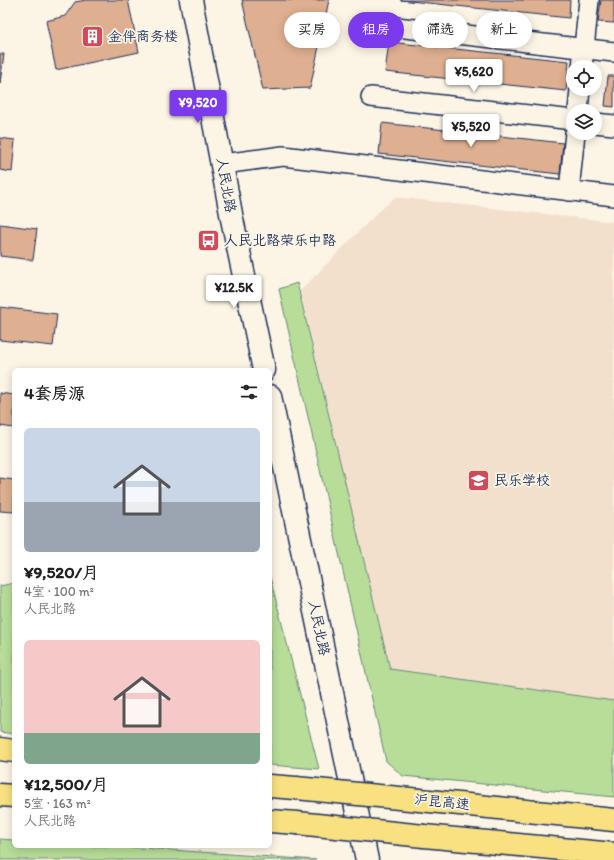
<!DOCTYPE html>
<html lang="zh">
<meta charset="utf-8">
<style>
:root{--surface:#fff;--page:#f6f6f6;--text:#222;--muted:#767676;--accent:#7c3aed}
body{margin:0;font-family:Itim,"LXGW WenKai TC",sans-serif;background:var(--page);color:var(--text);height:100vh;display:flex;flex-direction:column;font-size:15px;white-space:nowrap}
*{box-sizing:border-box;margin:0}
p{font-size:13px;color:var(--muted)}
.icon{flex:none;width:22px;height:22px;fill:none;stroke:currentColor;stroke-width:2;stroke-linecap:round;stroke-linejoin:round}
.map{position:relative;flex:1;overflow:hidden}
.panel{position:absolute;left:12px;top:368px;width:260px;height:480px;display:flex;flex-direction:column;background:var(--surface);border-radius:6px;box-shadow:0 2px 10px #0003}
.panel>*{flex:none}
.top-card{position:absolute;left:284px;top:12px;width:270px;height:36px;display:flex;gap:8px}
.fabs{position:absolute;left:566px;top:60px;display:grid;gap:8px}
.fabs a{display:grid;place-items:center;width:36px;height:36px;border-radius:50%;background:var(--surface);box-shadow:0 2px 10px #0003;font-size:20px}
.price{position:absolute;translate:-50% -34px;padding:0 9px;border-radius:4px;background:#fff;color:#222;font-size:13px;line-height:26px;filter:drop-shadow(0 1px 2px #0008)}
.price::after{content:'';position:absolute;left:50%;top:24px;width:12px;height:9px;margin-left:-6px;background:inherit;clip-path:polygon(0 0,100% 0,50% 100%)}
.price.on{background:var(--accent);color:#fff}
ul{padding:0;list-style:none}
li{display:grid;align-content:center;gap:8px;height:212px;padding:0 12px}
li span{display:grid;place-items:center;height:124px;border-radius:6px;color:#555}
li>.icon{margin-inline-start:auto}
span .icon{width:72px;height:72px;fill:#fffc;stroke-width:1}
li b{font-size:17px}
h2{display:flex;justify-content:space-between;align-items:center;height:48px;padding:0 12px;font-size:17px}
.tag{padding:0 14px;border-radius:18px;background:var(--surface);box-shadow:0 2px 10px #0003;font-size:14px;line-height:36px}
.tag.on{background:var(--accent);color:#fff}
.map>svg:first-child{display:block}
.built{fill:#f3e0cc}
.green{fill:#b7dd98;stroke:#69867b}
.building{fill:#deaf90;stroke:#1b2f5e}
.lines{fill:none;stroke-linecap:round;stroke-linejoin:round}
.street-casing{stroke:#1b2f5e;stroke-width:22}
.secondary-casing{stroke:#1b2f5e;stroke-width:25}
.highway-casing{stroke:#1b2f5e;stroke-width:25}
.street{stroke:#fcf5e5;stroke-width:19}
.secondary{stroke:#fcf5e5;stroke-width:22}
.highway{stroke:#f9e181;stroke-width:22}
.highway-bridge-casing{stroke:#1b2f5e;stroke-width:25;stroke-linecap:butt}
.highway-bridge{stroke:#f9e181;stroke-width:22}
.labels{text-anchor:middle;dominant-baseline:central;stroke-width:3.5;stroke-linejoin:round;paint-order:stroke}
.poi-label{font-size:14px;fill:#1b2f5e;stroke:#fcf5e5;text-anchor:start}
.street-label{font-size:14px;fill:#1b2f5e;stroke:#fcf5e5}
</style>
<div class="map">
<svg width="614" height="860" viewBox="0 0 614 860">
<rect width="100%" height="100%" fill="#fcf5e5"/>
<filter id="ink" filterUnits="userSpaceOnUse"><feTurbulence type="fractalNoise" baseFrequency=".025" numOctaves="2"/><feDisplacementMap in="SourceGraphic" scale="8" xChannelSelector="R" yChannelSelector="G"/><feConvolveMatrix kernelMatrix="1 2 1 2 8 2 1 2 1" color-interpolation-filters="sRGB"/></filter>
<g filter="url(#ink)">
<!-- built -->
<path class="built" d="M395 197 614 222V701L390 669 300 291 374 216Z"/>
<!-- green -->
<path class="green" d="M297 283 390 669 614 701V797L403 776 386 761 279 289Z
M270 577 319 769 270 765Z
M14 583V734L0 732V586Z
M0 839 14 840V846H113L316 860H0Z"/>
<!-- building -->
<path class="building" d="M86 0H128L139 52 56 70 46 21 65 16 75 2Z
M242 0H329L310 88 263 90Z
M400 0H570L569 18Z
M601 0H614V23L598 22Z
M389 42 569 61 566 91 385 72Z
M0 54H4L0 83Z
M608 76H614V107L605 106Z
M382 123 563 143 560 174 379 154Z
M0 138 15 140 12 172 0 170Z
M0 224 37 229 33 260 0 256Z
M0 307 57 314 53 346 0 340Z
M0 393 14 395V428L0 426Z
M0 478 14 480V512L0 511Z"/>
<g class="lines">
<defs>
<path id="street" d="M379 25 614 52
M582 67 589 0
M371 97 573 120
M578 111 580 89
M595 123 614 125
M223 164 283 156 614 196
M569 191 575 133"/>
<path id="secondary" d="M191 0 232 219 264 370
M270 396 367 860"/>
<path id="highway" d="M0 749 14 751
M270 786 296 788
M0 795 14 796
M420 800 614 820
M270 821 297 823
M424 836 614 854"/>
</defs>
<!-- street casing -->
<use href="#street" class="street-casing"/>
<!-- secondary casing -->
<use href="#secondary" class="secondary-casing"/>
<!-- highway casing -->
<use href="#highway" class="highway-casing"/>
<!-- street -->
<use href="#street" class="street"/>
<!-- secondary -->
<use href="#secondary" class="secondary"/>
<!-- highway -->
<use href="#highway" class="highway"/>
<defs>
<path id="highway-bridge" d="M296 788 420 800
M297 823 424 836"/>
</defs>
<!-- highway-bridge casing -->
<use href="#highway-bridge" class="highway-bridge-casing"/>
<!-- highway-bridge -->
<use href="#highway-bridge" class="highway-bridge"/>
</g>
</g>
<!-- icons -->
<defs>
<symbol id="building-square" viewBox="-11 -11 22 22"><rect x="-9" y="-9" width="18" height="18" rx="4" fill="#d1495b" stroke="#fcf5e5"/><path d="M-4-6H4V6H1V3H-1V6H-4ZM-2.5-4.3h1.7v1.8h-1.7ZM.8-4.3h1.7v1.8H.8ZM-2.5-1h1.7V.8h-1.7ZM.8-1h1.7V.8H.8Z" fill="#fff"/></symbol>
<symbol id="bus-square" viewBox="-11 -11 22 22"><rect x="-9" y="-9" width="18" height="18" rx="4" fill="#d1495b" stroke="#fcf5e5"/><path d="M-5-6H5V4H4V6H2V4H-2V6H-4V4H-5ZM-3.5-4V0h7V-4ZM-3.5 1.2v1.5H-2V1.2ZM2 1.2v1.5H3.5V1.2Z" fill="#fff"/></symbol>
<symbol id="school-square" viewBox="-11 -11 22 22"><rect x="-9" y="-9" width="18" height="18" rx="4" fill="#d1495b" stroke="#fcf5e5"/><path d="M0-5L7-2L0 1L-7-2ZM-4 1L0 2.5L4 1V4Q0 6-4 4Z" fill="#fff"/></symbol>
</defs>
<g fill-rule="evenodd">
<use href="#building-square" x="80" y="24" width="25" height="25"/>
<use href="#bus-square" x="196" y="228" width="25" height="25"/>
<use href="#school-square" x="466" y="468" width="25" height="25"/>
</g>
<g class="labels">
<!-- poi labels -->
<g class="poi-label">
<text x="108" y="36">金伴商务楼</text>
<text x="224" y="240">人民北路荣乐中路</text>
<text x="494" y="480">民乐学校</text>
</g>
<!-- street labels -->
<g class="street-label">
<text transform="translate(226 185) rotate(80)">人民北路</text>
<text transform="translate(319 628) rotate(78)">人民北路</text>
<text transform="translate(442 802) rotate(6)">沪昆高速</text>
</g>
</g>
</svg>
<div class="fabs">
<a><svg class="icon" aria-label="locate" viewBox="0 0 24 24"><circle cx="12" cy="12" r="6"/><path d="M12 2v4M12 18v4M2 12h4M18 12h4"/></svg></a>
<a><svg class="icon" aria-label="layers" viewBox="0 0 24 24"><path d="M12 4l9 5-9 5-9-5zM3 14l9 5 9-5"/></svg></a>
</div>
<b class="price" style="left:474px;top:93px">¥5,620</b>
<b class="price on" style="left:198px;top:124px">¥9,520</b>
<b class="price" style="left:471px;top:148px">¥5,520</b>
<b class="price" style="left:234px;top:309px">¥12.5K</b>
<div class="top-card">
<a class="tag">买房</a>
<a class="tag on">租房</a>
<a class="tag">筛选</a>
<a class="tag">新上</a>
</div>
<section class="panel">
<h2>4套房源<svg class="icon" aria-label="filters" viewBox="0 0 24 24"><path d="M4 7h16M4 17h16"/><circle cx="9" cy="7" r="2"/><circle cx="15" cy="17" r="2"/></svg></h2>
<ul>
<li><span style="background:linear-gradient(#c9d6e8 60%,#9aa5b1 0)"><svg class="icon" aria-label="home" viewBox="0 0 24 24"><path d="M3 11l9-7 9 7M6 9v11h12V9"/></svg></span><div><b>¥9,520/月</b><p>4室 · 100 m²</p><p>人民北路</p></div></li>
<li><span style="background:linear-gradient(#f6c9c9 75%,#7fa58c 0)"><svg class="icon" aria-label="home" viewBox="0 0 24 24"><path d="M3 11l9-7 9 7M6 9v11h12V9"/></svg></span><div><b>¥12,500/月</b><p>5室 · 163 m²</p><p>人民北路</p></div></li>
</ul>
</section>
</div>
